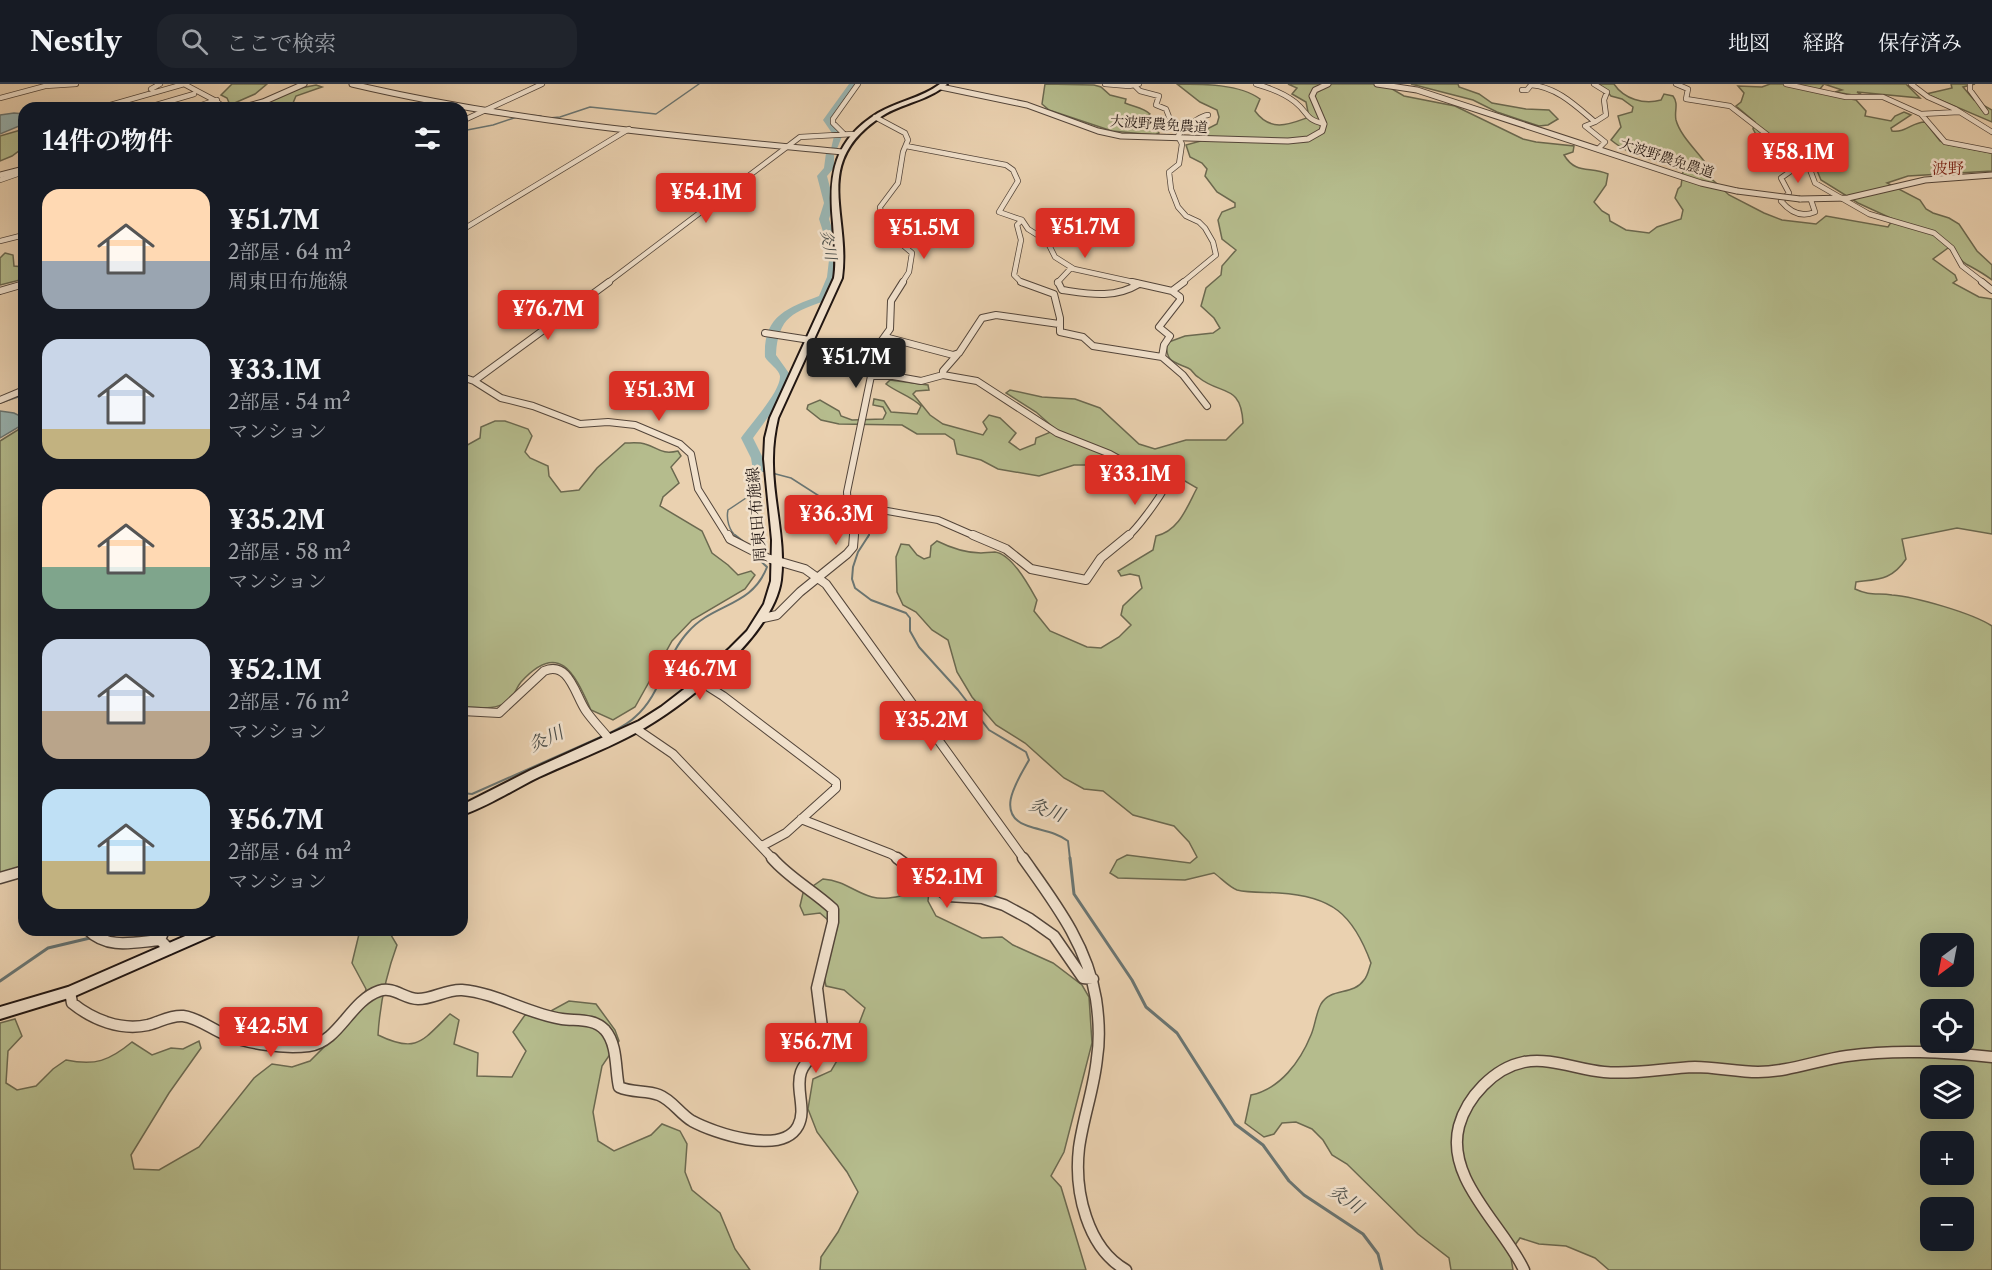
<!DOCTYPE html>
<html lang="ja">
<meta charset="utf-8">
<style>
:root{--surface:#171b24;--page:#20242c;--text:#f1f3f6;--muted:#9ea1a6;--line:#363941;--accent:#d93025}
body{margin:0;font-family:"Libre Caslon Text","Noto Serif JP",serif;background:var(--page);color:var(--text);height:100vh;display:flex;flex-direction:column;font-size:22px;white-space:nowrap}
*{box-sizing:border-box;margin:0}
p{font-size:20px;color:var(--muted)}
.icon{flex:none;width:33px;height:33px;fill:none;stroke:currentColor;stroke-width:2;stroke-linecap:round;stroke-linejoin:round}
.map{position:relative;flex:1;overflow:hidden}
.sheet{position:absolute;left:18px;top:18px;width:450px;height:834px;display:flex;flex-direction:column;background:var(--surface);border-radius:18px;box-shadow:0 6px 24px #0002}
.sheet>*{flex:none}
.needle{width:39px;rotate:212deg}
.fabs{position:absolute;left:1920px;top:849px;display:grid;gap:12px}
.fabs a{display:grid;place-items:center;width:54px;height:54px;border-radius:12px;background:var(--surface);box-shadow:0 6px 24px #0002;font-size:30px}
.price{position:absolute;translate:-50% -51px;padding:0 14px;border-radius:6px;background:var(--accent);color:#fff;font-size:20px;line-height:39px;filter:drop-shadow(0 2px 3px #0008)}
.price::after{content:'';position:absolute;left:50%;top:36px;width:18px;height:14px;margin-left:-9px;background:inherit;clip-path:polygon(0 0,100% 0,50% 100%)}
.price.selected{background:#222;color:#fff}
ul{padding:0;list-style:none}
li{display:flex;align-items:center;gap:18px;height:150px;padding:0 24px}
li span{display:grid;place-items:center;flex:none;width:168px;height:120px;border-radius:18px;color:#555}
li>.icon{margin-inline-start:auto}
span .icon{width:72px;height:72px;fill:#fffc;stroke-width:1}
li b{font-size:26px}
h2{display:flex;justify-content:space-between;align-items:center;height:72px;padding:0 24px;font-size:26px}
header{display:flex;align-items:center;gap:36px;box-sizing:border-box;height:84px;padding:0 30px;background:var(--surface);border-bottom:2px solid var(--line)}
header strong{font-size:28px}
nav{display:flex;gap:33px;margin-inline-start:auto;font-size:21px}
.search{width:420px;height:54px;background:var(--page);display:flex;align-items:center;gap:15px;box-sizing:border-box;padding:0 21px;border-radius:18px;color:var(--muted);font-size:22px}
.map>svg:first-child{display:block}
.green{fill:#b5bc8d;stroke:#6b6950;stroke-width:1.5;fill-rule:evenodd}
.water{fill:#9ab5b2;stroke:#6a7572;stroke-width:1.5}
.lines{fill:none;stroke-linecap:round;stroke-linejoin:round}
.stream-far2{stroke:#6a7572;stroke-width:1.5}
.stream-far1{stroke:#6a7572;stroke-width:2}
.stream{stroke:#6a7572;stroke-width:3}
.river{fill:#9ab5b2;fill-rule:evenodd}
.minor-far3-casing{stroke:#53453a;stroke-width:6}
.minor-far2-casing{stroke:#53453a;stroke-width:8}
.minor-far1-casing{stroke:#53453a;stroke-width:10}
.minor-casing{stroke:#53453a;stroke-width:13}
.tertiary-casing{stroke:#53453a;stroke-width:7}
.secondary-casing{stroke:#211612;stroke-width:4}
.minor-far3{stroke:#f1e1cc;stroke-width:4.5}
.minor-far2{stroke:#f1e1cc;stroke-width:6}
.minor-far1{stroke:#f1e1cc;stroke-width:8}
.minor{stroke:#f1e1cc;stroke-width:10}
.tertiary{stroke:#f1e1cc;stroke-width:5}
.secondary{fill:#f1e1cc;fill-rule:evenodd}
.tertiary-bridge-casing{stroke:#53453a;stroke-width:7;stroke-linecap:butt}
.tertiary-bridge{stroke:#f1e1cc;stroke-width:5}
.labels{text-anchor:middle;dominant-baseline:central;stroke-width:5;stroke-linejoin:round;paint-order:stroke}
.far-street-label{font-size:14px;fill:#211612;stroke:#f1e1cc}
.far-water-label{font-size:15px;font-style:italic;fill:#4b4e4a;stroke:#f1e1cc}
.far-quarter-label{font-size:16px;fill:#7a1f14;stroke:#f1e1cc}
.street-label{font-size:16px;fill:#211612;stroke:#f1e1cc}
.water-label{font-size:18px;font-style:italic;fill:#4b4e4a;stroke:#f1e1cc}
</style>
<header>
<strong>Nestly</strong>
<div class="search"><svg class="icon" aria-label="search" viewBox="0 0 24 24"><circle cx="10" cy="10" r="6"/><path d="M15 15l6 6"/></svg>ここで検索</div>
<nav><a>地図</a><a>経路</a><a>保存済み</a></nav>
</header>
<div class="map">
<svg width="1992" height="1186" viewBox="0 0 1992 1186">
<rect width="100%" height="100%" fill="#ead1b0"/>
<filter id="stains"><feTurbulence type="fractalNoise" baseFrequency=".00333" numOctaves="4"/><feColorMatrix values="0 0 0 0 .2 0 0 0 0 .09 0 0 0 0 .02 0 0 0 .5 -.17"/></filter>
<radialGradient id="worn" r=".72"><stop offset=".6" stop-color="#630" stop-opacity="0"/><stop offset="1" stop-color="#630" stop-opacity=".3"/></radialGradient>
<!-- green -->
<path class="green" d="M232 0H267L255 10 230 21 227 14 221 11Z
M1045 0 1094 1 1101 3 1110 11 1126 15 1125 19C1134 23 1143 23 1150 30L1144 37 1153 41 1159 49 1155 51 1112 47 1049 26 1042 20Z
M1177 0C1203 0 1240 0 1260 15L1255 27C1271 49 1290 40 1309 33L1306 18 1292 10 1297 4 1288 0H1390L1392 5 1404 12 1455 22 1523 55 1536 58 1574 62 1573 68 1564 71C1576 91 1590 82 1608 90L1606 101 1594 118 1602 127 1609 131 1610 137 1626 146 1649 149 1657 143 1681 135 1683 126 1675 114 1678 105 1681 102 1683 87C1657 74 1635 76 1611 56L1621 43 1618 32 1632 28 1633 23 1622 15 1611 12 1604 4 1597 0H1614C1624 15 1644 21 1661 16L1664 10 1673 12C1679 20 1674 27 1676 36 1680 51 1695 65 1704 77L1702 86 1729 111 1764 129 1782 136 1816 140 1826 132 1888 143 1893 135 1858 119 1821 96 1816 84 1801 74 1792 75 1794 81 1781 87 1766 79 1756 62 1759 56 1753 45 1755 38 1736 22 1741 18 1744 9 1738 2 1762 3 1770 0H1906L1920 14 1857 8 1865 13 1835 8 1842 6 1824 0 1820 5 1839 13 1856 16 1866 27 1865 32 1891 37 1895 32 1904 28 1911 31 1891 44 1892 47C1906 49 1912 38 1925 38L1940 57 1946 60 1992 69V87L1908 92 1887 99 1920 116 1926 125 1933 129 1949 134 1959 140 1977 167 1992 181V196C1983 189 1975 185 1966 180 1958 175 1957 167 1948 164L1933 175 1955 191 1957 196 1953 199 1979 213 1992 215V450L1957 444 1902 455 1906 475C1892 496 1879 495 1856 498L1855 505C1870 512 1876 509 1892 511 1916 513 1972 529 1992 542V1186H1609L1595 1174 1566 1162 1539 1160 1520 1154 1510 1168 1513 1186H1451L1449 1174 1418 1150 1347 1080 1332 1071 1323 1056 1312 1045 1296 1038 1282 1039 1274 1050 1264 1053 1245 1039 1251 1011C1280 1005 1300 978 1311 951 1315 942 1316 929 1321 920 1331 903 1353 912 1364 896 1368 892 1369 884 1371 879 1353 830 1332 812 1279 809 1265 808 1249 809 1237 806 1229 803 1221 794 1214 789L1185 796 1118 794 1110 789 1117 776 1127 771 1190 779 1197 773 1189 758 1174 742 1133 731 1103 707 1084 705 1064 694 1025 659 996 641 972 613 957 588 948 556 932 546 916 528 903 521 897 508 896 473 901 460 909 461 917 471 924 475 930 473 931 462 937 457C951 464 964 469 981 469 985 469 990 468 995 468 1012 470 1029 502 1037 516L1034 527 1050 547 1087 563 1101 564 1119 553 1131 541 1121 531 1123 522 1142 504 1139 492 1130 490 1121 492 1118 487 1153 466 1156 452C1179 447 1187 423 1197 404L1173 390 1164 391 1142 404 1129 403 1108 387 1091 381H1074L1039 392 998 385 981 376 957 370 954 356 945 350H917L902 341 839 340 821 336 807 325 808 321 820 316 839 327 841 332 852 336 883 335 886 329 883 323 873 321 874 315 884 317 891 328 917 330 921 322C911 312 898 309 886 300L890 296 928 301 929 306 916 307 913 310 930 331 943 340 983 351 987 345 983 338 989 331 1000 334 1016 349 1009 358 1020 366 1035 360 1036 354 1051 348 1054 344 1036 328 1006 309 1010 306 1042 313 1075 315 1100 324 1139 360 1155 365 1186 356H1226L1243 339C1241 299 1221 312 1198 293 1193 290 1193 286 1188 284 1171 277 1167 278 1166 259L1185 252 1213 249 1220 244 1214 234 1201 222 1206 204 1221 191 1222 182 1236 166 1222 155 1218 136 1222 128 1235 123V119L1217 108 1205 92 1207 85 1202 79 1190 73 1186 61 1201 57 1205 46 1217 40 1219 33 1217 26 1200 18ZM1930 860H1964V892H1930ZM1930 926H1964V958H1930ZM1930 992H1964V1024H1930ZM1930 1058H1964V1090H1930ZM1930 1124H1964V1156H1930Z
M1411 0H1458L1459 3 1479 10 1492 19 1526 25 1549 26 1558 35 1548 41 1539 42 1497 28 1473 16Z
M1951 0H1975L1963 3 1974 16 1992 26V38L1926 10 1952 4Z
M316 1 322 3 296 12 293 19 297 24H250L301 4Z
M24 45V63L12 72 0 77V52Z
M5 169 13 171 14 182 24 183V195L0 201V174Z
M495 337H505L528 345 532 352 525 368 530 374 548 382 549 392 561 408 579 406 597 384 625 359C631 359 639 358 645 360 659 364 661 371 678 367L681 372 671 383 679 399 663 413 660 422 702 447 712 469 728 481 738 491 751 487 755 491 745 505 692 536 672 557 635 623 613 636 591 626C575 591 560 555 521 598 516 604 514 613 508 617 496 627 476 623 462 623V364L480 354 481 343Z
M24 342V783L0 789V357Z
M823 795C845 797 854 808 872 813 891 818 910 807 929 807L928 817 936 832 982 854 1002 853 1013 861 1053 879 1082 901 1089 913 1092 959 1064 1068 1051 1092 1061 1103 1086 1186H820L821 1173 838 1148 858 1108 847 1088 817 1048 808 1025 813 995 831 987 841 970 836 952 842 943 857 945 865 924 844 906 826 902 824 893 837 844 820 829 804 831 800 822 803 809Z
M360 846H388L397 861C386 891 380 918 378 951 417 970 422 957 450 930L459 936 454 960 478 969 477 992 512 993 526 967 513 948 525 931 540 933 569 917 596 920 615 946 619 957 602 982 593 1028 598 1057 614 1067 651 1051 662 1040 680 1047 687 1060 685 1088 692 1106 720 1129 735 1165 750 1186H0V939L15 935 22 952 8 967 6 999 17 1006 36 1002 53 985 66 976C95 982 109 977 132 958L152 971 171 964 183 965 199 957 201 964 169 1009 131 1071 134 1085 159 1086 199 1063 254 994 272 980 292 983 310 977 360 927 366 905 352 879Z"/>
<!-- water -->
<path class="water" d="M14 29 24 30V40L0 50V31Z
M0 327 14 329 22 333V341L0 354Z"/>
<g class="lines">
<!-- stream-far2 -->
<path class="stream-far2" d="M526 31 541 32
M549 34 560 33 590 23 656 30 699 0
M462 47 493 41 517 33
M3 318 24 311
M772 389 791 394 830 419 867 437 872 444 868 453
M737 453C729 447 726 435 728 426L755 408 759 386 767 388"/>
<!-- stream-far1 -->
<path class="stream-far1" d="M735 451 748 461
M869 451 858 468 853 483 852 495 855 504 871 516 906 529 910 534V547L919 563 958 606 989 646 1026 668 1029 676C1017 697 994 731 1028 742 1043 747 1056 748 1068 757L1070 775
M608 650C617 645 627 641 635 633 661 611 665 573 688 548 713 519 752 523 767 483L754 471
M462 709 472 710 603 652"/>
<!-- stream -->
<path class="stream" d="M1070 774 1074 810 1132 896 1146 923 1177 949 1235 1040 1263 1061 1289 1097 1304 1111 1363 1150 1378 1170 1382 1186
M0 897 48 864 90 854"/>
<!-- river -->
<path class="river" d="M849 0H857L831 36 842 52 837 65H831L834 52 823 36Z
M826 69 834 71V84L827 92 834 119 829 135 837 160 839 176 836 201 827 216C794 228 778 232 776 271L791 292 784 311 753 354 763 374 765 386 759 390 753 386 751 374 741 354C750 341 781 307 780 292 779 285 768 279 765 273 763 232 787 224 819 212L827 193 829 176 827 160 819 135 824 119 817 92 824 84Z"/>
<defs>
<path id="minor-far3" d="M1105 0 1129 2 1139 0
M1256 0C1270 4 1284 9 1295 18 1310 30 1303 34 1324 40
M1594 0 1607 8 1604 16 1606 31 1595 38
M1676 0 1688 5 1686 15 1730 22 1809 83 1815 99 1869 130 1934 149 1952 164 1962 182 1984 199
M1786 0 1846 13H1883L1921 30 1945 58 1992 67
M1911 0 1928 13 1955 25 1992 48
M1970 0V6L1986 28
M1135 2 1140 7 1159 12 1156 21 1166 25 1171 38 1186 41 1178 52 1182 60 1179 80 1169 88 1171 105 1178 123 1186 132 1199 138 1205 144 1213 158 1216 171 1182 199
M1522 6H1527L1531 1C1557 3 1576 22 1595 38L1585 42 1605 58 1598 65
M155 8 151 5 160 0
M0 14 45 2 76 0
M100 24 184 0 216 17 225 24
M146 24 194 10
M192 24 217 16
M1921 30 1959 28
M875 33 905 49 908 56 903 68 898 99 880 123 883 144 912 169 909 188 902 199
M462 37 542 0
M1186 41C1195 39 1199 32 1208 31
M844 50 833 39V35L858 0
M906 62 1006 81 1013 86 1018 97 999 128 1022 136 1028 145 1047 157 1055 173 1074 185 1138 199
M1798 82 1781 94 1789 109 1781 117C1790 128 1801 134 1815 128L1811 116
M0 96 23 88
M1022 136 1017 141 1021 156 1014 191 1022 199
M462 146 629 45
M0 157 24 151
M607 199 800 53 853 50
M1057 199 1071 184"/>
<path id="minor-far2" d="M1021 198 1054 210 1060 234V248L1083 253 1093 262 1162 273
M1058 198 1062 206C1090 210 1114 215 1139 200
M1132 198 1172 207 1184 198
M1982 198 1992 206
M0 207 24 200
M1172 207 1180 213V216L1159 243 1170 252 1164 261 1162 273 1183 291 1207 322
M765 249 810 256
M885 253 953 271 959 269 982 234 996 231 1059 240
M943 291V287L957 271
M871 292H893L921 297 943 291 977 297 1057 349 1110 370 1162 399 1165 403C1159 415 1137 445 1127 453
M462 293 474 297 501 314 533 322 580 340 608 338 635 341 680 360 691 370 698 405 728 453
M474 297 609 198
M0 316 24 306
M848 420 938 436 977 453
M854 453 848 424 847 408 877 263 890 245 891 217 903 198"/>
<path id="minor-far1" d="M728 451 730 455 767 474 805 485 826 500 1024 775
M973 451 1006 465 1031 485 1086 496 1101 474 1129 451
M763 534 777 531 800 508 847 470 853 463 854 451
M701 598 723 612 836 698V704L786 749 762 762
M462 627 499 629 544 587C569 576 575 611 586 627 593 637 602 646 610 656
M635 644 673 670 773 775
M801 735 891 770 899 775"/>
<path id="minor" d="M897 774 948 812 982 814 1004 821 1030 835 1054 852 1083 894 1093 895
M1023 774C1054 818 1087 860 1096 915 1099 935 1100 955 1097 974 1094 1005 1083 1034 1079 1064 1074 1107 1087 1164 1126 1186
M0 794 24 787
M88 846C108 866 135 858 160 856L169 865
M160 856 164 846
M70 908 72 919C93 936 121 947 148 941 160 938 170 931 183 932 198 934 210 944 224 950 249 960 282 965 309 962 339 958 350 917 379 907 394 902 404 915 418 915 433 915 447 905 462 906 497 909 528 930 562 935 577 937 594 934 605 946 618 961 615 986 619 1003 632 1009 646 1006 659 1011 672 1016 680 1030 692 1037 714 1049 782 1072 798 1042 807 1026 795 1005 801 988 805 976 817 969 824 959L817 904 833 838V825C814 807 789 794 772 774
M1524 1186C1503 1141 1445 1095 1459 1042 1467 1013 1494 984 1524 978 1551 973 1578 986 1604 988 1635 991 1665 984 1695 983 1716 983 1737 988 1758 988 1788 988 1818 976 1847 972 1896 965 1944 968 1992 973"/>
<path id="tertiary" d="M352 0C513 38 677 52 842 68
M1377 0 1417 6 1701 99 1737 107
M941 3 1027 21 1098 47 1121 52 1288 57 1308 55 1322 47 1324 40 1312 12 1315 6 1328 0
M241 24 263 18 304 0
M0 91 24 85
M1800 115 1848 114 1925 96 1992 91"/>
<path id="secondary" d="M940 0H947C928 17 902 19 882 32 810 79 851 129 842 194L778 334C775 347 773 360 773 374 772 415 786 455 781 496 774 549 691 617 646 643 613 663 575 676 539 693 514 705 489 722 462 731V721L531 686 639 637 661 623 692 599 730 564 747 547 764 520 771 497 772 456 764 375 765 354 770 334 834 194C837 176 834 158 833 139 828 90 834 56 878 29 898 17 922 14 940 0Z
M199 846H218L216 850 75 912 0 935V923L68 903Z"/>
</defs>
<!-- minor-far3 casing -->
<use href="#minor-far3" class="minor-far3-casing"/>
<!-- minor-far2 casing -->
<use href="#minor-far2" class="minor-far2-casing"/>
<!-- minor-far1 casing -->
<use href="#minor-far1" class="minor-far1-casing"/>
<!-- minor casing -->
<use href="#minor" class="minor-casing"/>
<!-- tertiary casing -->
<use href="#tertiary" class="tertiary-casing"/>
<!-- secondary casing -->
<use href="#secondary" class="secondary-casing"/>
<!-- minor-far3 -->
<use href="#minor-far3" class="minor-far3"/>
<!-- minor-far2 -->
<use href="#minor-far2" class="minor-far2"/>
<!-- minor-far1 -->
<use href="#minor-far1" class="minor-far1"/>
<!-- minor -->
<use href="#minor" class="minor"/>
<!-- tertiary -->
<use href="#tertiary" class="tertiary"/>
<!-- secondary -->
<use href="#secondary" class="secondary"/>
<defs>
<path id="tertiary-bridge" d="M1737 107 1800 115"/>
</defs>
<!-- tertiary-bridge casing -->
<use href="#tertiary-bridge" class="tertiary-bridge-casing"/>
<!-- tertiary-bridge -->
<use href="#tertiary-bridge" class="tertiary-bridge"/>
</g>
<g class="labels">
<!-- far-street labels -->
<g class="far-street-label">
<text transform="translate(1159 40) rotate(4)">大波野農免農道</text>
<text transform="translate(1667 74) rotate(18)">大波野農免農道</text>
</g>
<!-- far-water labels -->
<g class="far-water-label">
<text transform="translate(829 161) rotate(79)">灸川</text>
</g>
<!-- far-quarter labels -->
<g class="far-quarter-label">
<text x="1948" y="84">波野</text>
</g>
<!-- street labels -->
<g class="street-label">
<text transform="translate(756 431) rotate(-95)">周東田布施線</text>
</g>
<!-- water labels -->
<g class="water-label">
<text transform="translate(546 655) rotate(-25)">灸川</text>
<text transform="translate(1047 726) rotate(21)">灸川</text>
<text transform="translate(1346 1115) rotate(34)">灸川</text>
</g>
</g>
<rect width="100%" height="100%" filter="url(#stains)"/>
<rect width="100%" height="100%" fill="url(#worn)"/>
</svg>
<div class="fabs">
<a><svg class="needle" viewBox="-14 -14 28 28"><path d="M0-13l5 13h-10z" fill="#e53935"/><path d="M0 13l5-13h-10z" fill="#9ea1a6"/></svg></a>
<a><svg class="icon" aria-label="locate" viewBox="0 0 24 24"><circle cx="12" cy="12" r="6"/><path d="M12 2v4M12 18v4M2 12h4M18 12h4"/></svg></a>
<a><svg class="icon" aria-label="layers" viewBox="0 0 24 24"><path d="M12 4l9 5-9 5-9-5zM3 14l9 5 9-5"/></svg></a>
<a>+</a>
<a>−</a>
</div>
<b class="price" style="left:1798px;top:100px">¥58.1M</b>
<b class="price" style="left:706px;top:140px">¥54.1M</b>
<b class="price" style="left:1085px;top:175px">¥51.7M</b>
<b class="price" style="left:924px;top:176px">¥51.5M</b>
<b class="price" style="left:548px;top:257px">¥76.7M</b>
<b class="price selected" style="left:856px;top:305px">¥51.7M</b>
<b class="price" style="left:659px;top:338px">¥51.3M</b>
<b class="price" style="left:1135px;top:422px">¥33.1M</b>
<b class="price" style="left:836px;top:462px">¥36.3M</b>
<b class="price" style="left:700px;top:617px">¥46.7M</b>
<b class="price" style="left:931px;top:668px">¥35.2M</b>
<b class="price" style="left:947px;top:825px">¥52.1M</b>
<b class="price" style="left:271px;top:974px">¥42.5M</b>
<b class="price" style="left:816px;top:990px">¥56.7M</b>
<section class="sheet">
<h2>14件の物件<svg class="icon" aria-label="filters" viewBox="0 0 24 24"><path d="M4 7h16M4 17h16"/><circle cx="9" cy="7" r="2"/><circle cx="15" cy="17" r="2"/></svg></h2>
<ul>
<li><span style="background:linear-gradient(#ffd9b3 60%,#9aa5b1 0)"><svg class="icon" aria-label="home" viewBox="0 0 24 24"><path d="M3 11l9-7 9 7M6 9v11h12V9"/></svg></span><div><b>¥51.7M</b><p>2部屋 · 64 m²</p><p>周東田布施線</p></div></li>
<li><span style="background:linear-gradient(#c9d6e8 75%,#c2b280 0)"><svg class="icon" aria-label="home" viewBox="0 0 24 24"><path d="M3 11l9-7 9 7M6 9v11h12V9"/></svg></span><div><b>¥33.1M</b><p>2部屋 · 54 m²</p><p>マンション</p></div></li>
<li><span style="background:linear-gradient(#ffd9b3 65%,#7fa58c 0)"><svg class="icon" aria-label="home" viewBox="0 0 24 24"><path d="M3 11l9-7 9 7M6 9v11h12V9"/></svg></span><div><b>¥35.2M</b><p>2部屋 · 58 m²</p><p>マンション</p></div></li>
<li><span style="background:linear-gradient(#c9d6e8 60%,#b9a48a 0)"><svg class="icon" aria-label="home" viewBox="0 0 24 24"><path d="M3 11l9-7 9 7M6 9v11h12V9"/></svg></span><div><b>¥52.1M</b><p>2部屋 · 76 m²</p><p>マンション</p></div></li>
<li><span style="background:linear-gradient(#bfe0f5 60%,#c2b280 0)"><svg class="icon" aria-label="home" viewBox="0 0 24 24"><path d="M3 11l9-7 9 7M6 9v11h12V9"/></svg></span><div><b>¥56.7M</b><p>2部屋 · 64 m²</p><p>マンション</p></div></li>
</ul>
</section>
</div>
